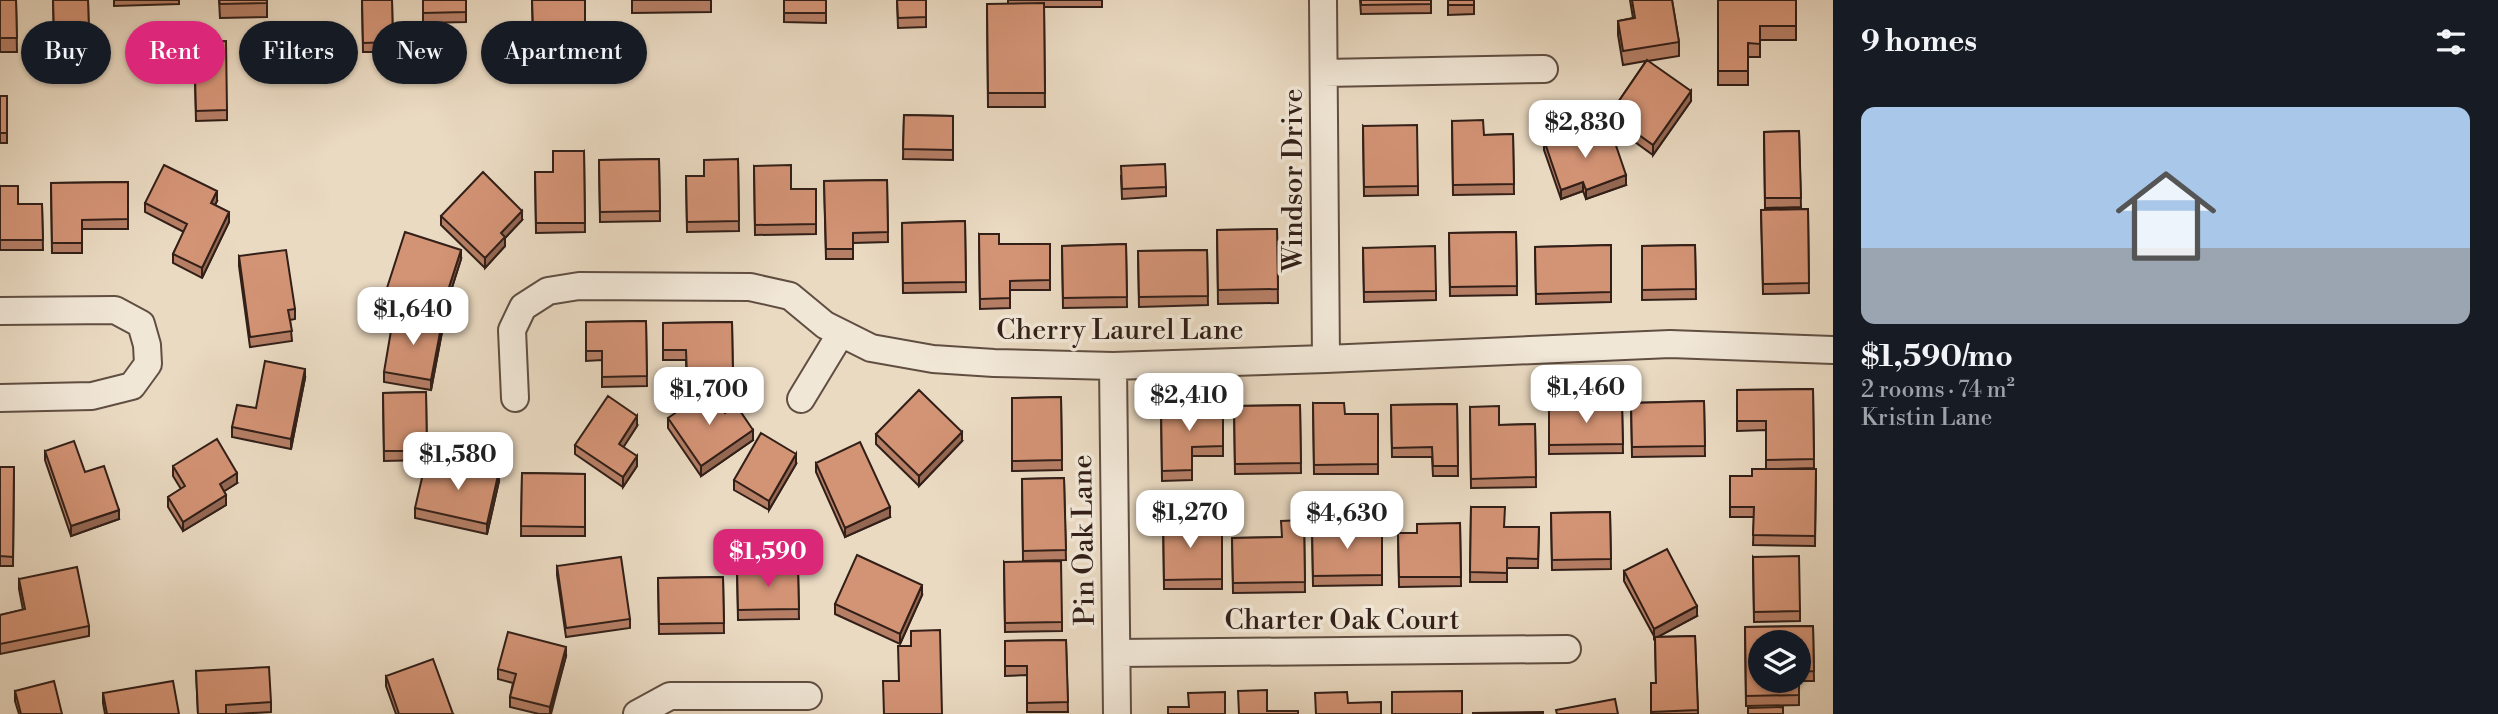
<!DOCTYPE html>
<meta charset="utf-8">
<style>
:root{--surface:#171b24;--page:#20242c;--text:#f1f3f6;--muted:#9ea1a6;--line:#363941;--accent:#db2777}
body{margin:0;font-family:"Libre Bodoni",serif;background:var(--page);color:var(--text);height:100vh;display:flex;flex-direction:column;font-size:26px;white-space:nowrap}
*{box-sizing:border-box;margin:0}
p{font-size:23px;color:var(--muted)}
.icon{flex:none;width:38px;height:38px;fill:none;stroke:currentColor;stroke-width:2;stroke-linecap:round;stroke-linejoin:round}
.map{position:relative;flex:1;overflow:hidden}
.sheet{display:flex;flex-direction:column;background:var(--surface);width:665px}
.sheet>*{flex:none}
.banner{position:absolute;left:21px;top:21px;width:665px;height:63px;display:flex;gap:14px}
.controls{position:absolute;left:1748px;top:630px;display:grid;gap:14px}
.controls a{display:grid;place-items:center;width:63px;height:63px;border-radius:50%;background:var(--surface);box-shadow:0 2px 5px #0004;font-size:35px}
.price{position:absolute;translate:-50% -60px;padding:0 16px;border-radius:14px;background:#fff;color:#222;font-size:23px;line-height:46px;filter:drop-shadow(0 2px 4px #0008)}
.price::after{content:'';position:absolute;left:50%;top:42px;width:21px;height:16px;margin-left:-10px;background:inherit;clip-path:polygon(0 0,100% 0,50% 100%)}
.price.selected{background:var(--accent);color:#fff}
ul{padding:0;list-style:none}
li{display:grid;align-content:center;gap:14px;height:371px;padding:0 28px}
li+li{border-top:2px solid var(--line)}
li span{display:grid;place-items:center;height:217px;border-radius:14px;color:#555}
li>.icon{margin-inline-start:auto}
span .icon{width:126px;height:126px;fill:#fffc;stroke-width:1}
li b{font-size:30px}
h2{display:flex;justify-content:space-between;align-items:center;height:84px;padding:0 28px;font-size:30px}
.tag{padding:0 24px;border-radius:32px;background:var(--surface);box-shadow:0 2px 5px #0004;font-size:24px;line-height:63px}
.tag.selected{background:var(--accent);color:#fff}
main{display:flex;flex:1;min-height:0}
.map>svg:first-child{display:block}
.lines{fill:none;stroke-linecap:round;stroke-linejoin:round}
.street-casing{stroke:#604e42;stroke-width:30}
.street{stroke:#f1e7d7;stroke-width:26}
.wall{fill:#b57e65;stroke:#321f18;stroke-width:2}
.shaded-wall{fill:#946752;stroke:#321f18;stroke-width:2}
.building{fill:#d39375;stroke:#321f18;stroke-width:2}
.labels{text-anchor:middle;dominant-baseline:central;stroke-width:7;stroke-linejoin:round;paint-order:stroke}
.street-label{font-size:28px;fill:#321f18;stroke:#f1e7d7}
</style>
<main>
<div class="map">
<svg width="1833" height="714" viewBox="0 0 1833 714">
<rect width="100%" height="100%" fill="#eadac2"/>
<filter id="stains"><feTurbulence type="fractalNoise" baseFrequency=".00286" numOctaves="4"/><feColorMatrix values="0 0 0 0 .2 0 0 0 0 .09 0 0 0 0 .02 0 0 0 .5 -.17"/></filter>
<radialGradient id="worn" r=".72"><stop offset=".6" stop-color="#630" stop-opacity="0"/><stop offset="1" stop-color="#630" stop-opacity=".3"/></radialGradient>
<g class="lines">
<defs>
<path id="street" d="M1323 0 1326 359
M1324 73 1544 69
M0 311 115 310 141 324 147 345 148 364 132 386 92 396 0 398
M1113 366 1117 714
M515 398 512 330 523 307 548 291 579 286 750 287 790 296 825 325 871 348 933 359 994 363 1113 366 1326 359 1670 344 1833 350
M801 399 841 333
M1117 653 1567 649
M637 714 670 696H808"/>
</defs>
<!-- street casing -->
<use href="#street" class="street-casing"/>
<!-- street -->
<use href="#street" class="street"/>
</g>
<!-- wall -->
<path class="wall" d="M0 0H16L17 52H0Z
M53 0H88L89 44 54 45Z
M114 0H179V4L114 6Z
M219 0H267V17L220 18Z
M362 0H392L393 52H363Z
M423 0H466V22L423 23Z
M532 0H585V40L533 41Z
M632 0H711V12L632 13Z
M784 0H826V23L784 22Z
M897 0H926V27L898 28Z
M1008 0H1102V7H1044L1045 107H988L987 4H1008Z
M1360 0 1431 4V13L1361 14Z
M1448 0H1474V14L1448 15Z
M1630 0H1672L1679 42V56L1648 61 1691 101 1653 155 1610 124V114L1646 61 1623 65 1618 35V21L1633 18Z
M1718 0H1796V40H1760V57H1748V85H1718Z
M194 42 227 110V120L196 121Z
M0 96H7V143H0Z
M904 115 953 116V160L903 159Z
M1452 121 1484 135 1513 134 1514 194 1453 195Z
M1363 126 1418 186V195L1364 196Z
M1799 131 1801 207 1765 208 1764 132Z
M1544 140 1575 143 1626 185 1586 199 1583 191 1561 199 1544 150Z
M584 151 585 232 536 233 535 172H553Z
M659 159 660 221 600 222 599 160Z
M738 159 739 231 687 232 686 176H704Z
M754 166 791 189H816V234L755 235Z
M1121 176 1166 187V196L1122 199Z
M887 180 888 242 853 243V259H826L824 181Z
M128 182V229H82V253H52L51 183Z
M0 186 18 204H42L43 250H0Z
M217 201 215 205 229 222 202 278 173 263V254L184 232 145 212V203Z
M1808 209 1809 293 1763 294 1761 210Z
M441 216 522 220 505 238V246L485 268 441 225Z
M965 221 966 292 903 293 902 223Z
M1277 229 1278 303 1218 304 1217 230Z
M1516 232 1517 295 1450 296 1449 233Z
M979 234 999 244H1050V290H1010V308L980 309Z
M1126 244 1127 307 1063 308 1062 246Z
M1611 245V302L1536 304 1535 247Z
M1695 245 1696 299 1642 300V246Z
M1363 248 1436 291V300L1364 302Z
M1207 250 1208 305 1139 307 1138 251Z
M239 256 295 309V319L290 320 292 341 250 347 239 266Z
M461 259 442 319 386 301V291Z
M646 321 647 386 602 387V360L586 361V322Z
M732 322 733 385 687 386 686 360H663V323Z
M442 332 431 390 384 382V372Z
M305 378 291 449 232 437V427L256 408Z
M1813 389 1814 468 1780 469H1816L1815 546 1753 545 1754 517H1730V476H1752L1766 469V430L1737 431V390Z
M426 392 427 460 384 461 383 393Z
M1061 397 1062 470 1012 471V398Z
M1704 401 1705 456 1632 457 1631 403Z
M1313 403 1345 414H1378V474H1314Z
M1457 404 1458 476H1433L1432 457H1392L1391 405Z
M1622 404 1623 453 1549 454V405Z
M1223 405V456H1192V480L1162 481 1161 406Z
M1300 405 1301 473 1235 474 1234 406Z
M1470 407 1499 425 1535 424 1536 487 1471 488Z
M725 413 753 440 701 476 668 428V418Z
M637 426 623 447 637 466 623 487 575 454V445Z
M876 434 962 441 919 486 876 444Z
M45 451 85 472 119 519 71 536 45 460Z
M816 463 890 517 845 537 816 472Z
M796 464 769 510 734 490V480Z
M173 466 237 483 224 491 226 505 183 531 168 507V497L181 489 173 476Z
M0 467H14L13 566H0Z
M522 473 585 474V536H521Z
M465 474 499 481 487 534 415 518V508Z
M1064 478 1066 560 1023 561 1022 479Z
M1471 507 1505 527H1539L1538 568H1507V582H1470Z
M1163 511 1192 535H1222V589H1164Z
M1610 512 1611 569 1552 570 1551 513Z
M1304 520 1305 592 1233 593 1232 538 1281 537Z
M1460 523 1461 586 1399 587 1398 533H1417Z
M1382 527V585L1313 586 1312 528Z
M1753 557 1800 611V621L1754 622Z
M1004 562 1062 622V631L1005 632Z
M557 566 630 619V628L566 637 557 575Z
M798 568 799 619 738 620 737 569Z
M1624 571 1697 616 1657 637 1695 636 1698 714H1651V683H1656L1655 638 1624 581Z
M723 577 724 633 659 634 658 578Z
M19 579 89 626V636L0 654V615L23 610 19 589Z
M922 595 900 644 835 614V604Z
M1813 626 1814 681H1799V705L1746 706 1745 627Z
M1066 640 1068 712H1027V675L1005 676V641Z
M566 656 551 714H539L510 707V697L513 683 498 679V669Z
M196 671 271 702V712L236 714H198Z
M386 676 453 714H396L386 686Z
M15 691 62 714H19L15 701Z
M103 693 179 714H105L103 703Z"/>
<!-- shaded-wall -->
<path class="shaded-wall" d="M1691 91V101L1653 155V145Z
M1626 175V185L1586 199V190Z
M1583 182V191L1561 199V190Z
M217 191V201L211 213V203Z
M522 211V220L505 238V246L485 268V258L501 233Z
M229 212V222L202 278V268Z
M461 250V259L442 319V309Z
M442 322V332L431 390V380Z
M305 369V378L291 449V439Z
M637 416V426L619 454V444Z
M753 430V440L701 476V466Z
M962 432V441L919 486V476Z
M796 454V464L769 510V501Z
M637 456V466L623 487V477Z
M499 471V481L487 534V524Z
M237 473V483L220 494V484Z
M226 495V505L183 531V522Z
M890 507V517L845 537V528Z
M119 510V519L71 536V526Z
M922 585V595L900 644V634Z
M1697 606V616L1654 639V629Z
M566 647V656L550 714V707Z"/>
<!-- building -->
<path class="building" d="M0 0H16L17 38H0Z
M53 0H88L89 30 54 31Z
M219 0H267V3L220 4Z
M362 0H392L393 42 363 43Z
M423 0H466V12L423 13Z
M532 0H585V26L533 27Z
M784 0H826V13H784Z
M897 0H926V17L898 18Z
M1361 0H1431V4L1361 5Z
M1448 0H1474V5H1448Z
M1632 0H1672L1679 42 1623 51 1618 21 1635 18Z
M1718 0H1796V26H1760V44L1748 43V71H1718Z
M1044 3 1045 93H988L987 4Z
M226 41 227 110 196 111 194 42Z
M1647 60 1691 91 1653 145 1610 114Z
M0 96H7V133H0Z
M904 115 953 116V150L903 149Z
M1483 120 1484 135 1513 134 1514 184 1453 185 1452 121Z
M1417 125 1418 186 1364 187 1363 126Z
M1570 131 1575 143 1611 131 1626 175 1586 190 1583 182 1561 190 1544 140Z
M1799 131 1801 198H1765L1764 132Z
M553 151H584L585 223H536L535 172H553Z
M659 159 660 211 600 212 599 160Z
M738 159 739 221 687 222 686 176H704V160Z
M1165 164 1166 187 1122 189 1121 166Z
M164 165 217 191 211 203 229 212 202 268 173 254 187 224 145 203Z
M791 165V189H816V224L755 225 754 166Z
M483 172 522 211 501 233 505 237 485 258 441 216Z
M887 180 888 232 853 233V249H826L824 181Z
M128 182V219L82 220V243H52L51 183Z
M0 186H18V204H42L43 240H0Z
M1808 209 1809 283 1763 284 1761 210Z
M965 221 966 282 903 283 902 223Z
M1277 229 1278 289 1218 290 1217 230Z
M405 232 461 250 442 309 386 291Z
M1516 232 1517 286 1450 287 1449 233Z
M979 234H999V244H1050V280L1010 281V298L980 299Z
M1126 244 1127 297 1063 298 1062 246Z
M1611 245V292L1536 294 1535 247Z
M1695 245 1696 289 1642 290V246Z
M1435 246 1436 291 1364 292 1363 248Z
M286 250 295 309 288 310 292 331 250 337 239 256Z
M1207 250 1208 296 1139 297 1138 251Z
M394 313 442 322 431 380 384 372Z
M646 321 647 376 602 377V351H586V322Z
M732 322 733 375 687 376 686 350H663V323Z
M265 361 305 369 291 439 232 427 237 405 256 408Z
M1813 389 1814 459 1766 460V421H1737V390Z
M709 390 725 413 736 405 753 430 701 466 668 418Z
M919 390 962 432 919 476 876 434Z
M426 392 427 451H384L383 393Z
M608 396 637 416 619 444 637 456 623 477 575 445Z
M1061 397 1062 460 1012 461V398Z
M1704 401 1705 446 1632 447 1631 403Z
M1313 403H1344L1345 414H1378V464L1314 465Z
M1457 404 1458 466H1433L1432 447 1392 448 1391 405Z
M1622 404 1623 444 1549 445V405Z
M1223 405V446L1192 447V470L1162 471 1161 406Z
M1300 405 1301 463 1235 464 1234 406Z
M1499 406V425L1535 424 1536 477 1471 479 1470 407Z
M761 433 796 454 769 501 734 480Z
M217 439 237 473 220 484 226 495 183 522 168 497 185 486 173 466Z
M74 441 85 472 104 466 119 510 71 526 45 451Z
M860 442 890 507 845 528 816 463Z
M467 464 499 471 487 524 415 508 425 465 465 474Z
M0 467H14L13 557 0 556Z
M1752 469H1816L1815 536 1753 535 1754 507H1730V476H1752Z
M522 473 585 474V527L521 526Z
M1064 478 1066 550 1023 551 1022 479Z
M1471 507H1505L1504 527H1539L1538 559 1507 558V573L1470 572Z
M1163 511H1192V535H1222V579L1164 580Z
M1610 512 1611 559 1552 560 1551 513Z
M1304 520 1305 582 1233 583 1232 538 1282 537 1281 521Z
M1460 523 1461 577H1399L1398 533H1417V524Z
M1382 527V575L1313 576 1312 528Z
M1667 549 1697 606 1654 629 1624 571Z
M857 555 922 585 900 634 835 604Z
M1799 556 1800 611 1754 612 1753 557Z
M621 557 630 619 566 628 557 566Z
M1061 561 1062 622 1005 623 1004 562Z
M77 567 89 626 0 644V615L25 609 19 579Z
M798 568 799 609 738 610 737 569Z
M723 577 724 623 659 624 658 578Z
M1813 626 1814 671 1799 672V642H1760V681H1799V695L1746 696 1745 627Z
M940 630 942 714H884L883 681H899L898 646H911V631Z
M508 632 566 647 550 707 510 697 516 674 498 669Z
M1695 636 1698 710 1651 712V683H1656L1655 637Z
M1066 640 1068 702 1027 703V666H1005V641Z
M433 659 453 714H399L386 676Z
M269 667 271 702 226 705V714H198L196 671Z
M54 681 62 714H21L15 691Z
M173 681 179 714H107L103 693Z
M1267 690V711H1298V714H1239L1238 691Z
M1462 691V714H1392V692Z
M1225 692V714H1168V707H1189L1188 693Z
M1347 692 1348 703 1381 702V714H1316L1315 693Z
M1615 699 1618 714H1557L1556 710Z
M1783 707V714H1748V708Z
M1543 712V714H1473V713Z"/>
<g class="labels">
<!-- street labels -->
<g class="street-label">
<text transform="translate(1293 180) rotate(-90)">Windsor Drive</text>
<text x="1120" y="330">Cherry Laurel Lane</text>
<text transform="translate(1084 540) rotate(-91)">Pin Oak Lane</text>
<text x="1342" y="620">Charter Oak Court</text>
</g>
</g>
<rect width="100%" height="100%" filter="url(#stains)"/>
<rect width="100%" height="100%" fill="url(#worn)"/>
</svg>
<div class="controls">
<a><svg class="icon" aria-label="layers" viewBox="0 0 24 24"><path d="M12 4l9 5-9 5-9-5zM3 14l9 5 9-5"/></svg></a>
</div>
<b class="price" style="left:1585px;top:160px">$2,830</b>
<b class="price" style="left:413px;top:347px">$1,640</b>
<b class="price" style="left:1586px;top:425px">$1,460</b>
<b class="price" style="left:709px;top:427px">$1,700</b>
<b class="price" style="left:1189px;top:433px">$2,410</b>
<b class="price" style="left:458px;top:492px">$1,580</b>
<b class="price" style="left:1190px;top:550px">$1,270</b>
<b class="price" style="left:1347px;top:551px">$4,630</b>
<b class="price selected" style="left:768px;top:589px">$1,590</b>
<div class="banner">
<a class="tag">Buy</a>
<a class="tag selected">Rent</a>
<a class="tag">Filters</a>
<a class="tag">New</a>
<a class="tag">Apartment</a>
</div>
</div>
<section class="sheet">
<h2>9 homes<svg class="icon" aria-label="filters" viewBox="0 0 24 24"><path d="M4 7h16M4 17h16"/><circle cx="9" cy="7" r="2"/><circle cx="15" cy="17" r="2"/></svg></h2>
<ul>
<li><span style="background:linear-gradient(#a9c7e8 65%,#9aa5b1 0)"><svg class="icon" aria-label="home" viewBox="0 0 24 24"><path d="M3 11l9-7 9 7M6 9v11h12V9"/></svg></span><div><b>$1,590/mo</b><p>2 rooms · 74 m²</p><p>Kristin Lane</p></div></li>
</ul>
</section>
</main>
